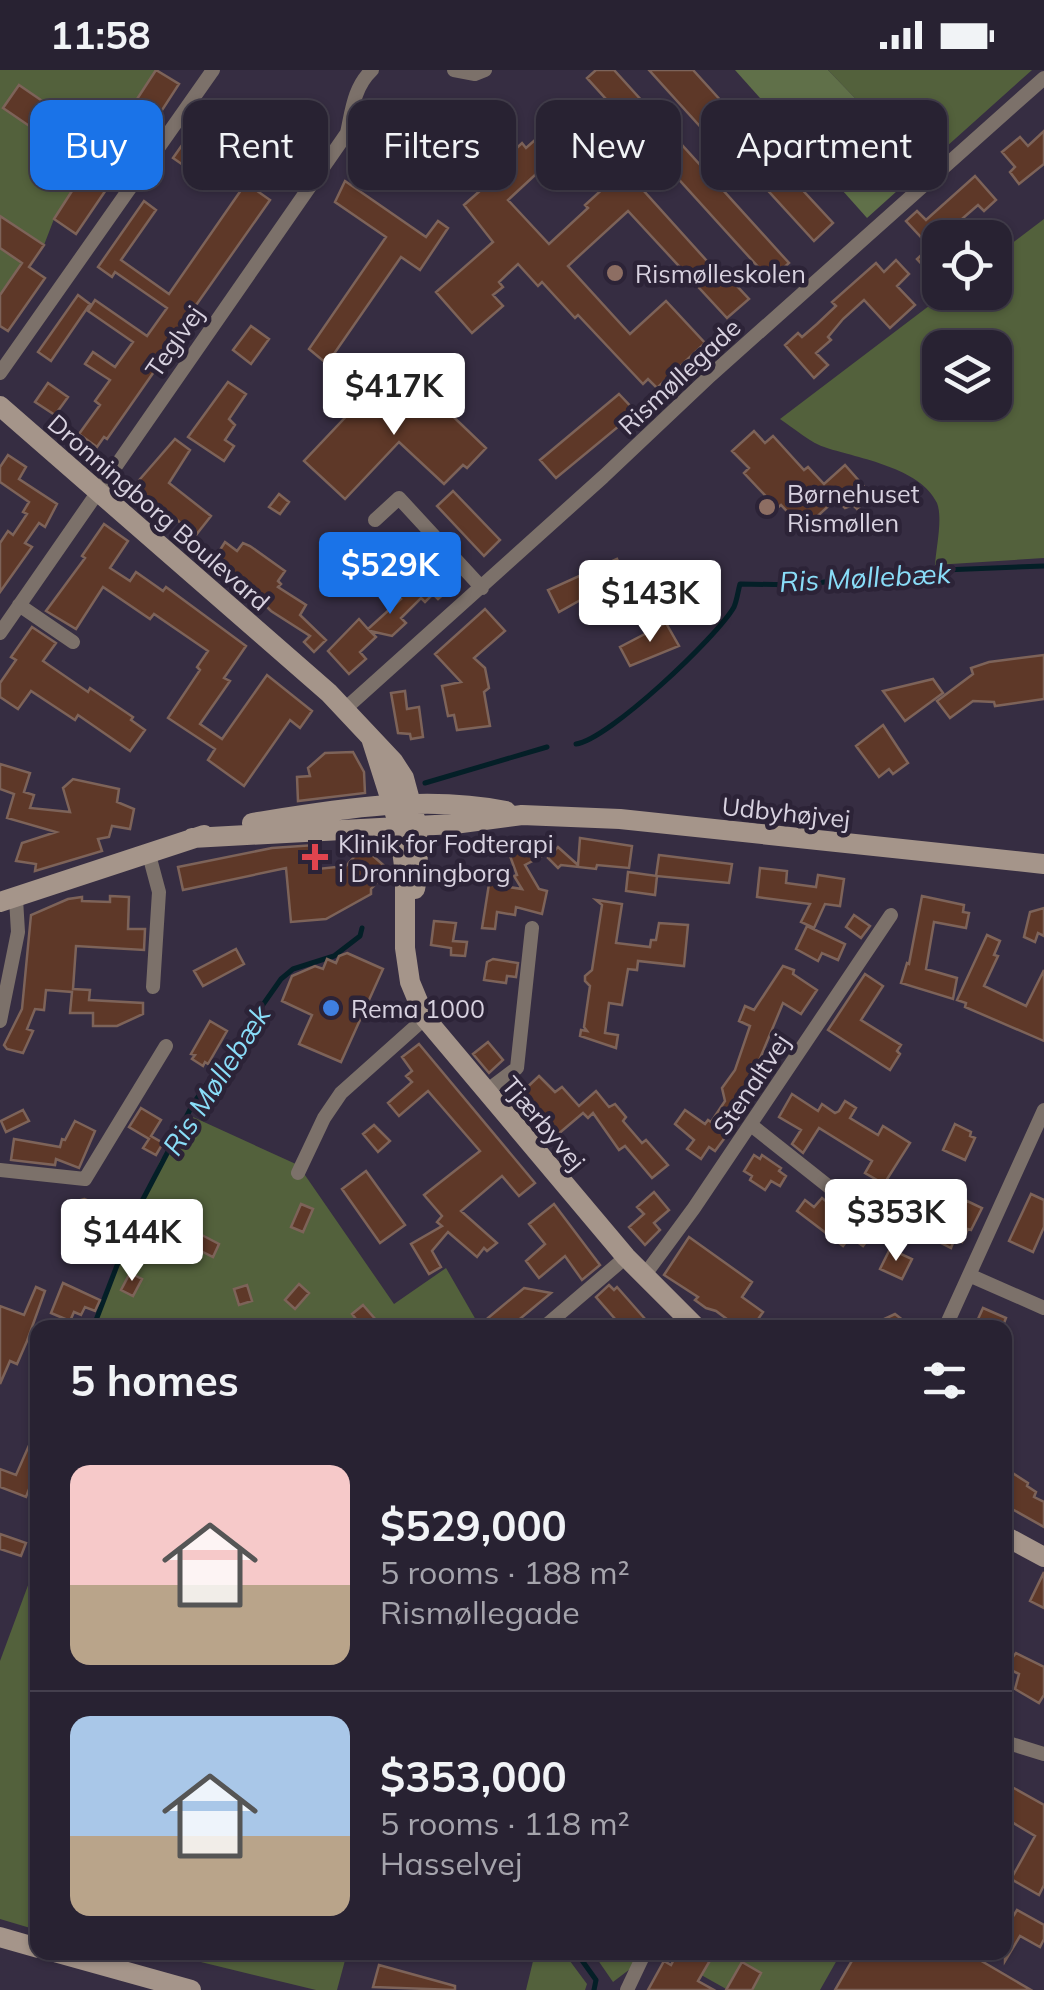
<!DOCTYPE html>
<meta charset="utf-8">
<style>
:root{--surface:#282232;--page:#342f3e;--text:#f1f3f6;--muted:#a5a4ac;--line:#443f4d;--accent:#1a73e8}
body{margin:0;font-family:Mulish,sans-serif;background:var(--page);color:var(--text);height:100vh;display:flex;flex-direction:column;font-size:38px;white-space:nowrap}
*{box-sizing:border-box;margin:0}
p{font-size:32px;color:var(--muted)}
.icon{flex:none;width:55px;height:55px;fill:none;stroke:currentColor;stroke-width:2;stroke-linecap:round;stroke-linejoin:round}
.map{position:relative;flex:1;overflow:hidden}
.panel{position:absolute;left:30px;top:1250px;width:982px;height:640px;display:flex;flex-direction:column;background:var(--surface);border-radius:20px;box-shadow:0 2px 8px #0004,0 0 0 2px var(--line)}
.panel>*{flex:none}
.banner{position:absolute;left:30px;top:30px;width:985px;height:90px;display:flex;gap:20px}
.controls{position:absolute;left:922px;top:150px;display:grid;gap:20px}
.controls a{display:grid;place-items:center;width:90px;height:90px;border-radius:20px;background:var(--surface);box-shadow:0 2px 8px #0004,0 0 0 2px var(--line);font-size:50px}
.price{position:absolute;translate:-50% -85px;padding:0 22px;border-radius:10px;background:#fff;color:#222;font-size:32px;line-height:65px;filter:drop-shadow(0 2px 5px #0008)}
.price::after{content:'';position:absolute;left:50%;top:60px;width:30px;height:22px;margin-left:-15px;background:inherit;clip-path:polygon(0 0,100% 0,50% 100%)}
.price.current{background:var(--accent);color:#fff}
ul{padding:0;list-style:none}
li{display:flex;align-items:center;gap:30px;height:250px;padding:0 40px}
li+li{border-top:2px solid var(--line)}
li span{display:grid;place-items:center;flex:none;width:280px;height:200px;border-radius:20px;color:#555}
li>.icon{margin-inline-start:auto}
span .icon{width:120px;height:120px;fill:#fffc;stroke-width:1}
li b{font-size:42px}
h2{display:flex;justify-content:space-between;align-items:center;height:120px;padding:0 40px;font-size:42px}
.tag{padding:0 35px;border-radius:20px;background:var(--surface);box-shadow:0 2px 8px #0004,0 0 0 2px var(--line);font-size:35px;line-height:90px}
.tag.current{background:var(--accent);color:#fff}
.status{display:flex;justify-content:space-between;align-items:center;height:70px;padding:0 50px;background:var(--surface);direction:ltr}
.status svg{height:28px;fill:currentColor}
.map>svg:first-child{display:block}
.green{fill:#53613c;fill-rule:evenodd}
.forest{fill:#607049}
.lines{fill:none;stroke-linecap:round;stroke-linejoin:round}
.stream{stroke:#041f27;stroke-width:5}
.building{fill:#5e3828;stroke:#7d6359;stroke-width:2.5}
.street{stroke:#7c716a;stroke-width:14}
.secondary{stroke:#a5958a;stroke-width:20}
.education-dot{fill:#8d6e63;stroke:#2c2337;stroke-width:4}
.health-dot{fill:#e0444e;stroke:#2c2337;stroke-width:4}
.shop-dot{fill:#3f7fe0;stroke:#2c2337;stroke-width:4}
.labels{text-anchor:middle;dominant-baseline:central;stroke-width:9;stroke-linejoin:round;paint-order:stroke}
.poi-label{font-size:25px;fill:#d8d2e0;stroke:#2c2337;text-anchor:start}
.street-label{font-size:25px;fill:#d8d2e0;stroke:#2c2337}
.water-label{font-size:28px;font-style:italic;fill:#89ddf8;stroke:#2c2337}
</style>
<div class="status"><b>11:58</b><svg viewBox="0 0 49 12"><path d="M0 12V9h3v3zM5 12V6h3v6zM10 12V3h3v9zM15 12V0h3v12zM26 1h20v11H26zM47 4h2v5h-2z"/></svg></div>
<div class="map">
<svg width="1044" height="1920" viewBox="0 0 1044 1920">
<rect width="100%" height="100%" fill="#362d42"/>
<!-- green -->
<path class="green" d="M0 0H156L122 52 111 78 19 16 4 37 88 96 54 149 44 175 0 146Z
M828 0H1032L917 103 903 78Z
M1044 149V488L935 495C936 478 943 449 937 433 921 398 858 388 827 378 810 373 794 358 780 349L946 223 995 222V186ZM940 278H995V332H940Z
M0 178 22 193 0 225Z
M193 1047 298 1095 394 1234 446 1198 480 1257 92 1258 122 1176 160 1091Z
M37 1491 38 1860H37L0 1849V1591Z
M164 1883 347 1882V1883L337 1920H316Z
M535 1883H564L587 1914 585 1920H526Z
M593 1883H651L613 1912Z
M662 1883H841L820 1920H728Z"/>
<!-- forest -->
<path class="forest" d="M735 0H828L903 78 917 103 867 148Z"/>
<g class="lines">
<!-- stream -->
<path class="stream" d="M576 674C608 670 717 567 734 537 737 530 738 521 740 514L799 515 919 501 1044 496
M425 713 547 677
M93 1258 141 1133 193 1034 281 909 293 899 334 886 360 866 362 858
M576 1882 596 1910 594 1920"/>
</g>
<!-- building -->
<path class="building" d="M156 0 179 14 144 68 122 52Z
M596 0H614L789 193 770 210 587 8Z
M649 0H693L752 65 758 59 777 80 771 86 833 153 814 171 749 100 744 105Z
M19 15 111 78 96 100 112 111 76 164 54 149 88 96 3 38Z
M211 34 238 53 251 34 289 61 267 93 213 57 186 97 173 88Z
M579 49 716 201 720 198 749 229 727 248 628 141 568 196 630 264 666 231 705 273 657 318 648 309 643 314 578 245 575 248 542 212 538 216 518 194 499 212 503 217 493 225 503 236 472 263 436 222 493 172 464 135 491 111 487 106 522 73 526 78 544 62 561 81 508 130 549 174 588 138 585 135 606 116 560 66Z
M1044 61V94L1019 114 1010 102 1015 97 1002 82 1020 67 1028 76Z
M975 106 996 130 984 141 978 135 940 168V192L929 202 917 189 930 177 906 151 917 141 926 150Z
M345 111 426 167 438 151 448 158 420 200 401 187 327 294 309 279 386 167 335 132Z
M246 113 270 130 168 275 171 277 158 296 107 369 104 367 97 377 79 364 100 335 95 331 110 310 85 294 93 282 115 297 133 272 88 241 95 230 147 266 167 238 115 202 112 207 98 197 144 131 156 140 121 190 169 224Z
M0 146 44 175 29 197 45 208 8 261 0 256V225L22 193 0 178Z
M896 190 909 204 897 216 915 235 890 258 864 230 843 249 828 267 831 270 816 283 828 295 814 308 785 275 798 263 802 267 817 254 836 236 832 232 876 193 884 202Z
M78 225 90 234 51 291 38 282Z
M251 256 269 269 251 294 233 280Z
M413 308 486 378 467 398 463 395 444 414 399 372 345 429 304 391 376 315 392 330Z
M228 312 246 324 229 349 235 355 225 370 234 376 224 391 188 367Z
M48 313 68 327 55 345 35 332Z
M619 324 636 342 556 408 540 390Z
M754 361 765 373 773 366 804 400 808 397 824 414 845 395 868 421 864 424 868 429 857 439 853 435 845 438 836 429 809 454 805 449 798 453 781 435 777 438 744 403 749 398 732 381Z
M175 369 190 380 169 413 211 446 196 465 134 416Z
M8 385 26 397 19 409 57 434 45 457 39 453 25 473 32 477 0 522V473L8 461 13 465 27 444 23 442 29 432 0 412V397Z
M453 421 500 470 484 486 437 436Z
M279 424 289 432 280 444 269 437Z
M104 454 128 471 110 498 130 511 136 502 163 521 166 517 246 576 224 608 230 611 200 654 222 669 267 605 312 641 300 658 290 650 244 716 208 690 215 679 168 648 200 600 197 597 208 581 154 544 150 549 103 517 76 559 46 541 85 488 82 486Z
M225 472 237 481 243 473 250 476 285 501 278 511 281 514 278 517 306 535 300 545 326 570 314 582 304 572 310 566 271 541 266 536 268 533 213 491Z
M617 489 625 505 559 542 548 520Z
M442 494 457 512 438 529 433 524 425 532 421 528 401 548 406 553 392 566 370 561 376 567 360 582 366 589 349 604 328 581 359 549 368 559 401 529 397 525 416 500 424 509Z
M485 539 505 561 474 588 485 598 489 618 484 622 490 656 457 660 454 645 448 646 442 616 461 612 435 584Z
M666 553 679 576 630 596 620 577Z
M32 557 56 573 43 591 88 622 90 618 133 647 131 650 145 660 130 681 78 645 75 650 31 621 18 639 0 627V613L16 590 11 587Z
M1044 585V629L995 636 994 632 973 631 950 648 937 631 973 604 971 598 989 592Z
M933 609 943 623 905 651 883 621Z
M405 621 407 639 419 637 423 667 411 669 410 664 398 663 391 623Z
M883 655 908 693 893 704 889 699 879 707 856 676Z
M353 682 364 702 365 723 298 731 297 707 310 706 308 698 325 683Z
M0 694 30 703 24 722 34 725 30 738 70 742 63 718 73 709 119 719 117 732 134 739 130 759 112 756 109 767 98 769 102 781 35 801 36 794 16 791 22 773 56 762 7 748 14 724 0 719Z
M537 768 546 784 525 795 539 819 547 821 542 844 516 837 515 845 497 842 495 859 482 858 489 814 522 819 514 806 517 805 510 786Z
M580 768 632 776 629 798 597 795 596 799 561 795 558 798 548 788 558 777 578 795Z
M315 775 318 799 346 796 363 777 389 800 371 819V824L326 849 291 852 286 798 183 820 178 797 272 778Z
M659 785 732 794 729 813 656 806Z
M760 798 787 801 786 813 816 817 818 805 844 809 840 836 825 834 814 858 801 852 810 834 757 827Z
M628 802 657 806 655 825 626 821Z
M110 826 129 827 128 859H145L144 880 76 876 73 919 90 920 89 930 143 933V944L117 956H93V943H70L72 922 46 920 44 940 35 939 27 959 33 961 23 983 7 979 4 975 22 939 31 845 68 829 82 827V831L110 832Z
M922 826 964 835 963 842 969 843 966 858 934 852 926 899 957 908 953 929 901 913 907 893 909 894Z
M596 830 622 834 616 873 650 877 651 870H656L659 853 688 855 684 896 638 891 637 900 628 899 622 935 609 933 605 963 618 965 616 978 580 966 581 960 587 961 584 957 590 916 585 911V906L592 900 602 835Z
M1044 838V866L1038 863 1035 872 1024 867 1030 842Z
M854 845 870 856 861 868 846 857Z
M434 851 456 853 453 871 467 872 465 886 451 885V878L431 875Z
M807 856 845 874 838 890 822 883 818 891 796 879Z
M987 865 1000 871 994 885 998 886 984 916 1026 936 1044 900V971L965 937 966 933 957 930Z
M236 879 244 894 203 916 194 901Z
M347 883 383 899 341 992 299 974 312 945 282 931 292 906 315 896 323 899 327 889 336 893 339 886Z
M493 889 518 893 516 907 507 906 506 913 484 910 487 892Z
M783 896 794 900 793 904 817 920 801 944 783 933 756 998 764 1001 758 1023 715 1081 709 1077 701 1089 687 1079 694 1070 675 1054 685 1040 705 1054 708 1050 711 1052 725 1031 722 1018 735 1000 750 956 739 951 745 936 754 940Z
M865 904 883 916 861 950 901 975 897 981 900 984 890 1000 828 960Z
M210 951 227 961 208 994 205 992 203 996 192 989 195 985 191 984Z
M488 972 503 990 489 1003 473 984Z
M419 974 535 1113 519 1126 502 1106 461 1141 497 1173 487 1181 484 1178 477 1187 448 1162 432 1181 441 1197 429 1204 411 1174 442 1156 437 1152 442 1146 424 1125 480 1081 428 1021 399 1046 388 1033 412 1012 406 1006 412 1001 402 987Z
M539 1006 555 1022 562 1017 579 1036 596 1021 609 1037 615 1034 626 1047 623 1051 642 1073 646 1070 668 1095 652 1108 625 1076 619 1080 593 1043 588 1048 583 1043 550 1071 517 1033 522 1029 519 1025Z
M792 1024 818 1041 822 1034 835 1043 839 1041 845 1031 856 1038 850 1048 878 1065 883 1056 910 1073 884 1114 865 1103 872 1091 819 1058 803 1083 792 1074 801 1060 779 1047Z
M141 1038 161 1050 151 1066 163 1073 156 1085 143 1078 149 1069 129 1057Z
M23 1040 29 1051 6 1062 1 1051Z
M75 1051 95 1061 79 1098 56 1089 55 1095 11 1090 14 1069 60 1077 62 1069 65 1070Z
M955 1054 971 1062 970 1066 975 1068 965 1090 943 1080Z
M374 1055 390 1071 378 1082 363 1064Z
M754 1085 760 1089 762 1085 781 1098 779 1101 786 1106 780 1116 771 1111 765 1120 750 1110 752 1106 744 1101Z
M366 1101 405 1155 380 1173 342 1119Z
M654 1122 669 1140 654 1153 660 1160 645 1175 629 1157 644 1144 637 1137Z
M1031 1124 1044 1130V1157L1033 1182 1009 1171Z
M822 1128 870 1167 863 1176 850 1167 843 1176 797 1141 805 1130 814 1137Z
M84 1129 110 1139 122 1154 154 1166 144 1189 131 1183 134 1175 68 1146 74 1132Z
M967 1131 982 1138 971 1160 968 1159 962 1172 955 1168 951 1178 935 1170 953 1136 962 1140Z
M301 1134 313 1139 303 1162 291 1157Z
M554 1134 600 1195 582 1210 565 1186 539 1208 526 1191 545 1174 529 1154Z
M198 1163 219 1174 213 1187 191 1176Z
M689 1167 752 1212 742 1227 763 1242 752 1258H739L716 1241 706 1238 695 1230 698 1227 664 1205Z
M890 1179 912 1189 902 1209 880 1199Z
M130 1203 142 1209 133 1226 121 1220Z
M63 1213 100 1230 95 1241 85 1237 81 1245 74 1242 70 1251 51 1243Z
M299 1214 309 1223 295 1239 285 1230Z
M247 1215 252 1231 239 1235 234 1219Z
M609 1215 614 1220 617 1217 653 1258H623L596 1227Z
M36 1217 45 1221 27 1271 17 1294 10 1291 0 1314V1236L24 1245Z
M524 1218 551 1223 509 1258H496L488 1248Z
M363 1235 383 1258H363L352 1244Z
M983 1238 1006 1248 1002 1258H974Z
M895 1244 913 1258H865Z
M38 1355V1396L26 1427 0 1417V1399L16 1405Z
M1011 1402 1028 1413 1027 1416 1036 1422 1034 1427 1044 1432V1457L1005 1435V1411Z
M0 1464 26 1473 21 1486 0 1479Z
M1044 1502V1538L1030 1531Z
M1016 1583 1044 1597V1625L1039 1633 1015 1619 1019 1604 1005 1597Z
M1005 1713 1044 1735V1815L1039 1825 1011 1809 1035 1766 1005 1748Z
M1005 1840 1014 1845 1017 1840 1044 1855V1869L1040 1877 1020 1866 1005 1891Z
M678 1882H705L712 1887 698 1911 714 1920H648L664 1891 671 1895Z
M857 1882H966L1031 1920H835Z
M742 1892 761 1903 752 1920H726Z
M379 1895 455 1916V1920L373 1917Z"/>
<g class="lines">
<!-- street -->
<path class="street" d="M454 0 475 4 485 0
M0 303 213 0
M375 450 399 428 482 518
M19 535 73 572
M0 563 347 63C352 40 354 17 372 0
M346 638 603 407 711 305 1044 8
M148 781 159 822 153 917
M0 951 18 862 16 829
M485 1022 517 998 532 858
M751 1055 862 1143
M0 1100 85 1109 166 976
M298 1103 324 1048 341 1023 425 948
M969 1205 1044 1238
M644 1206 694 1138 891 845
M543 1258 626 1187
M945 1258 1044 1040
M1005 1672 1044 1684
M627 1920 645 1882"/>
<!-- secondary -->
<path class="secondary" d="M0 336 329 623 393 691 404 708 417 756 418 803 415 819
M371 668 399 756 405 804V878L410 912 425 948 626 1187 697 1258
M252 753C333 740 424 724 506 741
M192 768 454 754 522 745 620 749 1044 794
M0 832 204 765
M1005 1466 1044 1487
M0 1867 38 1878
M55 1882 191 1920"/>
</g>
<!-- markers -->
<g class="education-dot">
<circle cx="615" cy="203" r="10"/>
<circle cx="767" cy="437" r="10"/>
</g>
<path class="health-dot" d="M310 772h10v10h10v10h-10v10h-10v-10h-10v-10h10z"/>
<circle class="shop-dot" cx="331" cy="938" r="10"/>
<g class="labels">
<!-- poi labels -->
<g class="poi-label">
<text x="635" y="203">Rismølleskolen</text>
<text x="787" y="423">Børnehuset<tspan x="787" dy="29">Rismøllen</tspan></text>
<text x="338" y="773">Klinik for Fodterapi<tspan x="338" dy="29">i Dronningborg</tspan></text>
<text x="351" y="938">Rema 1000</text>
</g>
<!-- street labels -->
<g class="street-label">
<text transform="translate(174 271) rotate(-55)">Teglvej</text>
<text transform="translate(679 306) rotate(-43)">Rismøllegade</text>
<text transform="translate(159 442) rotate(41)">Dronningborg Boulevard</text>
<text transform="translate(786 742) rotate(6)">Udbyhøjvej</text>
<text transform="translate(751 1014) rotate(-56)">Stenaltvej</text>
<text transform="translate(544 1053) rotate(50)">Tjærbyvej</text>
</g>
<!-- water labels -->
<g class="water-label">
<text transform="translate(865 507) rotate(-3)">Ris Møllebæk</text>
<text transform="translate(216 1010) rotate(-57)">Ris Møllebæk</text>
</g>
</g>
</svg>
<div class="controls">
<a><svg class="icon" aria-label="locate" viewBox="0 0 24 24"><circle cx="12" cy="12" r="6"/><path d="M12 2v4M12 18v4M2 12h4M18 12h4"/></svg></a>
<a><svg class="icon" aria-label="layers" viewBox="0 0 24 24"><path d="M12 4l9 5-9 5-9-5zM3 14l9 5 9-5"/></svg></a>
</div>
<b class="price" style="left:394px;top:368px">$417K</b>
<b class="price current" style="left:390px;top:547px">$529K</b>
<b class="price" style="left:650px;top:575px">$143K</b>
<b class="price" style="left:896px;top:1194px">$353K</b>
<b class="price" style="left:132px;top:1214px">$144K</b>
<div class="banner">
<a class="tag current">Buy</a>
<a class="tag">Rent</a>
<a class="tag">Filters</a>
<a class="tag">New</a>
<a class="tag">Apartment</a>
</div>
<section class="panel">
<h2>5 homes<svg class="icon" aria-label="filters" viewBox="0 0 24 24"><path d="M4 7h16M4 17h16"/><circle cx="9" cy="7" r="2"/><circle cx="15" cy="17" r="2"/></svg></h2>
<ul>
<li><span style="background:linear-gradient(#f6c9c9 60%,#b9a48a 0)"><svg class="icon" aria-label="home" viewBox="0 0 24 24"><path d="M3 11l9-7 9 7M6 9v11h12V9"/></svg></span><div><b>$529,000</b><p>5 rooms · 188 m²</p><p>Rismøllegade</p></div></li>
<li><span style="background:linear-gradient(#a9c7e8 60%,#b9a48a 0)"><svg class="icon" aria-label="home" viewBox="0 0 24 24"><path d="M3 11l9-7 9 7M6 9v11h12V9"/></svg></span><div><b>$353,000</b><p>5 rooms · 118 m²</p><p>Hasselvej</p></div></li>
</ul>
</section>
</div>
